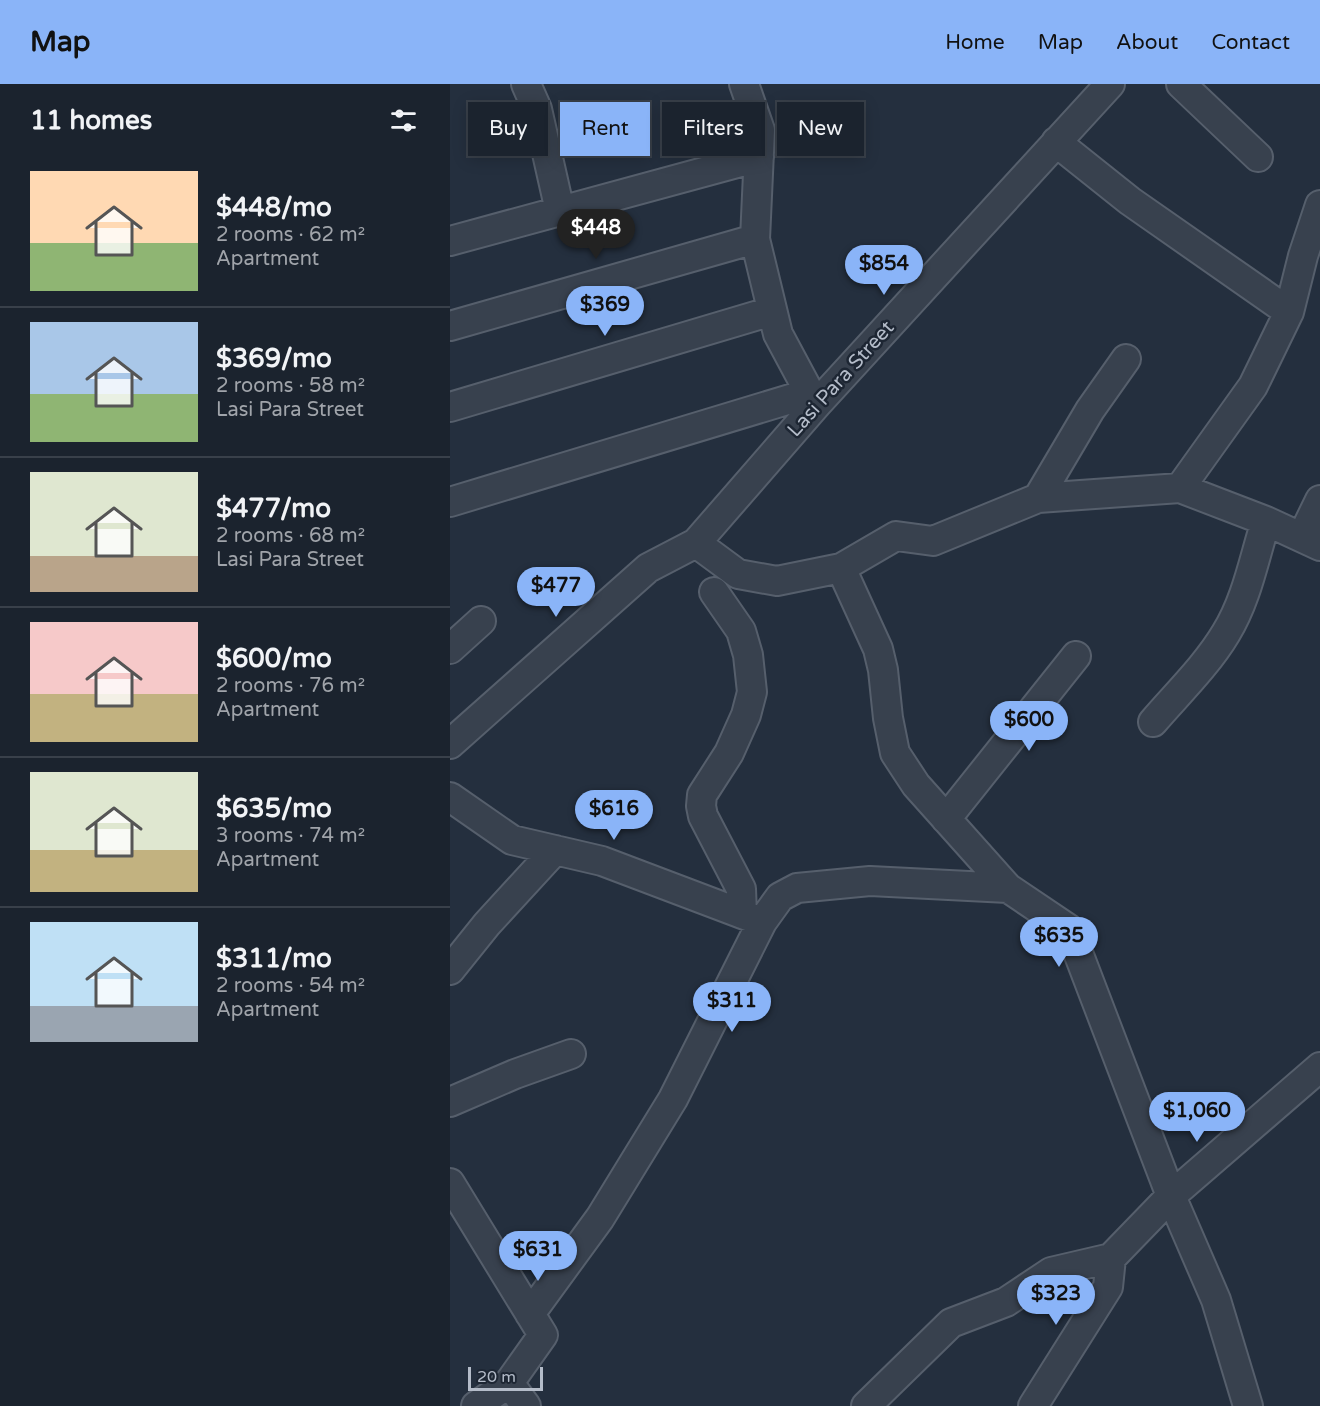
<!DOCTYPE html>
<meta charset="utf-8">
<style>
:root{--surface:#1b232e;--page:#242b36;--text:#f1f3f6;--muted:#a0a4aa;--line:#39404a;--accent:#8ab4f8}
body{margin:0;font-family:"Varela Round",sans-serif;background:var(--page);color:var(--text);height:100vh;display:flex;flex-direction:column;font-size:22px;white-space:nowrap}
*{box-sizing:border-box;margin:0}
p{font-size:20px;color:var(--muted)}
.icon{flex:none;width:33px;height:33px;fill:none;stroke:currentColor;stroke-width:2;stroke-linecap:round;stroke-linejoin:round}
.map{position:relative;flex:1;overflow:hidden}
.side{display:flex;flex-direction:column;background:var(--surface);width:450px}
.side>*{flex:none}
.hud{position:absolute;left:18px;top:18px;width:570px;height:54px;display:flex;gap:12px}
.scale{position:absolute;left:18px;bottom:15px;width:75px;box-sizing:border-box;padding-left:6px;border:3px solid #b4bcc9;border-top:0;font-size:16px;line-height:21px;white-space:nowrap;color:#b4bcc9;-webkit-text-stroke:4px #1d2633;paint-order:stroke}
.price{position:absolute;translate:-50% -51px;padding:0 14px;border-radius:21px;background:var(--accent);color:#111;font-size:20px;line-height:39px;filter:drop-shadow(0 2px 3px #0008)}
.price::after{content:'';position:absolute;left:50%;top:36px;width:18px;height:14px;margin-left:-9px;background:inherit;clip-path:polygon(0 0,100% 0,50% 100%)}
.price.current{background:#222;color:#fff}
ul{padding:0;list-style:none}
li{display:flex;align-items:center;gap:18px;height:150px;padding:0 30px}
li+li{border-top:2px solid var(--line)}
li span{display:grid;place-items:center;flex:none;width:168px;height:120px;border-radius:0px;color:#555}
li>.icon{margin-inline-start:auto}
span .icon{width:72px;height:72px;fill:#fffc;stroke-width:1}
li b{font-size:26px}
h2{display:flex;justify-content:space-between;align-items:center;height:72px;padding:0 30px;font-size:26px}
.chip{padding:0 21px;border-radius:0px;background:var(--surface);box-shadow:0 3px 15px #0003,0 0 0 2px var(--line);font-size:21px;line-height:54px}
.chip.current{background:var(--accent);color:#111}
header{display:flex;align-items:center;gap:36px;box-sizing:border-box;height:84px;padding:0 30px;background:var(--accent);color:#111}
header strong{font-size:28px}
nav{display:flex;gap:33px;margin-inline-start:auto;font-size:21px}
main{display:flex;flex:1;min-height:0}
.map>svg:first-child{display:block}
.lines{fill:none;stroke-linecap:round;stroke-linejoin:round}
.street-casing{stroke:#565f6c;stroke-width:32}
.street{stroke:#38414e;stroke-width:28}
.labels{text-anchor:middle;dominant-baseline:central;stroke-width:5;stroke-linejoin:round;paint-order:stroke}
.street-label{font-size:20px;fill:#b4bcc9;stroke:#1d2633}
</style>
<header>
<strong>Map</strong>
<nav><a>Home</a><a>Map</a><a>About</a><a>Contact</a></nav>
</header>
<main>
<section class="side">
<h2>11 homes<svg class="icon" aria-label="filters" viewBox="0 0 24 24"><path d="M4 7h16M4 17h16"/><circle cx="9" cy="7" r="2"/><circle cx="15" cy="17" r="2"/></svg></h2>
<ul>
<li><span style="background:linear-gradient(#ffd9b3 60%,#8fb573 0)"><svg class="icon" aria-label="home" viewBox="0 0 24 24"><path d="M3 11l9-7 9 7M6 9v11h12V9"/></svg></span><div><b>$448/mo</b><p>2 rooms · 62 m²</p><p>Apartment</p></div></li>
<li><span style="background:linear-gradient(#a9c7e8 60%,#8fb573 0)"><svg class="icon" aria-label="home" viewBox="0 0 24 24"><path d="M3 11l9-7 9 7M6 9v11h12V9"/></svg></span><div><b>$369/mo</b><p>2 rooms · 58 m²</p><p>Lasi Para Street</p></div></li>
<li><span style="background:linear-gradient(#dfe7d0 70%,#b9a48a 0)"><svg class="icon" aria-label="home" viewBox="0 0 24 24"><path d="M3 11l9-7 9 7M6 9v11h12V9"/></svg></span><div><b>$477/mo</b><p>2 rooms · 68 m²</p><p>Lasi Para Street</p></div></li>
<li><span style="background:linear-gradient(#f6c9c9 60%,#c2b280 0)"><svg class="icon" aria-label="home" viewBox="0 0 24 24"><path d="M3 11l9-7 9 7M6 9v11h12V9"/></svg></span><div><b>$600/mo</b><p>2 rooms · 76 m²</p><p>Apartment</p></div></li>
<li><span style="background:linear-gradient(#dfe7d0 65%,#c2b280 0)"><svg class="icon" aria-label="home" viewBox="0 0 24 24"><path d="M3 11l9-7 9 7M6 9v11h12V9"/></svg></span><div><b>$635/mo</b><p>3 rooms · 74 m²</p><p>Apartment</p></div></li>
<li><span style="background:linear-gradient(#bfe0f5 70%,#9aa5b1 0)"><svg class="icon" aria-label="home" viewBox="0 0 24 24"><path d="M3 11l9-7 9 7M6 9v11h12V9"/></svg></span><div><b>$311/mo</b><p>2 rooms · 54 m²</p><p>Apartment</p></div></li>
</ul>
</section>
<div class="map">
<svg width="870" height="1322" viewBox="0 0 870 1322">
<rect width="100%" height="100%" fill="#242f3e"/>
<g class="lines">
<defs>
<path id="street" d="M76 0 87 25 110 127
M294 0 310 46 305 155 328 250 366 321
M731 0 808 73
M606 58 680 117 839 228 803 302 730 404
M0 157 309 73
M839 228 853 172 870 121
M0 242 305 155
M0 323 322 227
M588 414 730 404 816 437 870 462
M0 418 360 309
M852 453 870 416
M246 459 288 490 327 497 391 484 446 452 483 457 588 414 640 326 676 275
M391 484 428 565 433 586 438 634 445 669 466 701 558 804 619 845 721 1112 766 1216 798 1322
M264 508 291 547 298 571 302 608 296 631 279 669 252 711 251 722 253 732 291 805 292 830
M0 565 31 537
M703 638C727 610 757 581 776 549 797 515 804 474 816 437
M0 660 198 484 246 459 366 321 660 0
M0 713 62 756 152 777 308 836
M496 735 626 572
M0 886 37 840 105 766
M0 1018 65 990 121 970
M0 1099 93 1251 59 1299 76 1322
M80 1230 150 1134 223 1015 312 838 330 813 347 804 420 797 558 804
M26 1322 59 1299
M416 1322 501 1239 556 1218 601 1188 661 1174 721 1112 870 983
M583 1322 658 1203 661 1174"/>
</defs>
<!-- street casing -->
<use href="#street" class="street-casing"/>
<!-- street -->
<use href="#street" class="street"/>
</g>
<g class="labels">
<!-- street labels -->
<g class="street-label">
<text transform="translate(391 295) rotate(-48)">Lasi Para Street</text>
</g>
</g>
</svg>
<div class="scale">20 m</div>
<b class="price current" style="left:146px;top:176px">$448</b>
<b class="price" style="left:434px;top:212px">$854</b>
<b class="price" style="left:155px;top:253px">$369</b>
<b class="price" style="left:106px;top:534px">$477</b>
<b class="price" style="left:579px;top:668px">$600</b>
<b class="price" style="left:164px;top:757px">$616</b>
<b class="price" style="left:609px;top:884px">$635</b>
<b class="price" style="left:282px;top:949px">$311</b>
<b class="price" style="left:747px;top:1059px">$1,060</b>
<b class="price" style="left:88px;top:1198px">$631</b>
<b class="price" style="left:606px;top:1242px">$323</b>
<div class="hud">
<a class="chip">Buy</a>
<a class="chip current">Rent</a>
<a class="chip">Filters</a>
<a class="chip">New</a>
</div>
</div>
</main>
